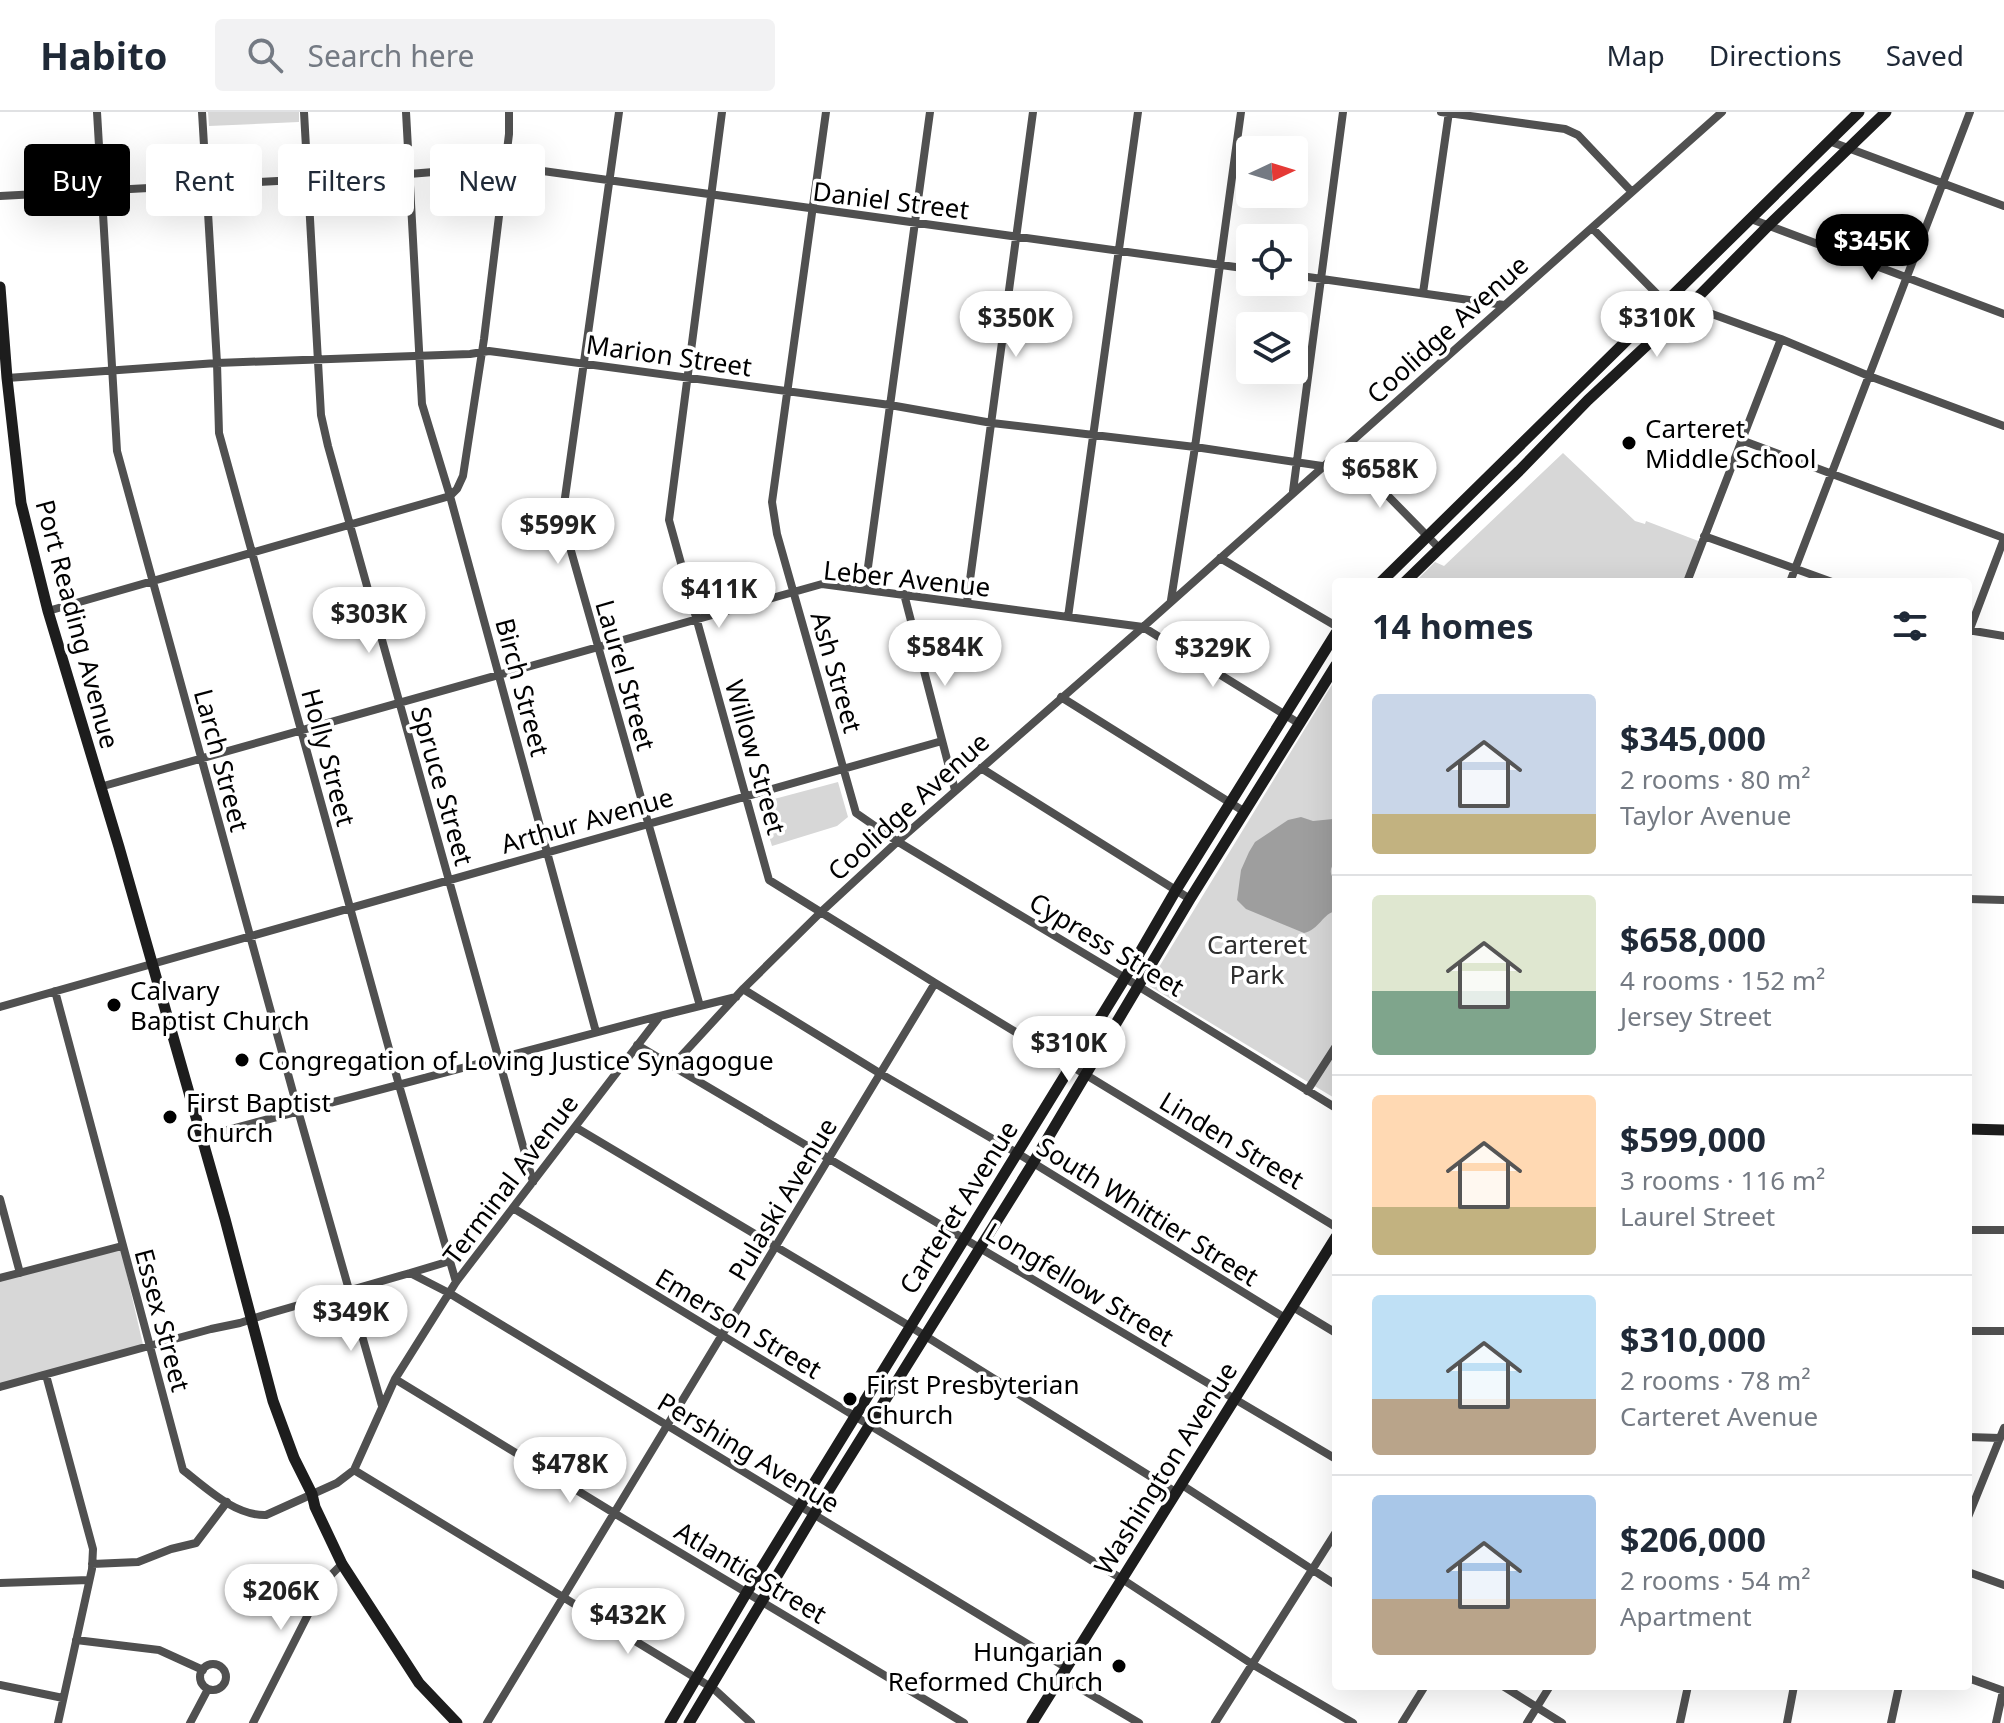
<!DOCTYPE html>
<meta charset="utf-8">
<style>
:root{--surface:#fff;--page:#f2f2f3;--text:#1f2937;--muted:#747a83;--line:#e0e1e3;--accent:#000}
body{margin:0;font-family:"Noto Sans",sans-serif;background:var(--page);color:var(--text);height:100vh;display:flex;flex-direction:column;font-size:30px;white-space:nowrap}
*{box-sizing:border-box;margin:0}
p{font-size:26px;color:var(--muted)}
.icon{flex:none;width:44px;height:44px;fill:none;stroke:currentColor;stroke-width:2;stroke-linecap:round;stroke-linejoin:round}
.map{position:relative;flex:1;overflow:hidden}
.side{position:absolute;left:1332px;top:466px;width:640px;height:1112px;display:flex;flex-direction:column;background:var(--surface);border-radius:8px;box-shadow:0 8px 32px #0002}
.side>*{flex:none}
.top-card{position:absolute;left:24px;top:32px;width:760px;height:72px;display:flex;gap:16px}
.needle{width:52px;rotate:86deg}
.fabs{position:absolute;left:1236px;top:24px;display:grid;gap:16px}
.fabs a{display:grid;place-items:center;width:72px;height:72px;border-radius:8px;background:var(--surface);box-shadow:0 8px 32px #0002;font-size:40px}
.price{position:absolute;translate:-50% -68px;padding:0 18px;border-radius:28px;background:#fff;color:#222;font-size:26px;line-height:52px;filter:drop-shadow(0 2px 4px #0008)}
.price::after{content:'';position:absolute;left:50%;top:48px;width:24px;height:18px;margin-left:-12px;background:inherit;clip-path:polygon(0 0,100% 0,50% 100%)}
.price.selected{background:var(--accent);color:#fff}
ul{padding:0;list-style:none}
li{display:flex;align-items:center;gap:24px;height:200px;padding:0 40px}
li+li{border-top:2px solid var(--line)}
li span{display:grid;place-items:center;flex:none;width:224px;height:160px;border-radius:8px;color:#555}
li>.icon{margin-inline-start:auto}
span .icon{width:96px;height:96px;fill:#fffc;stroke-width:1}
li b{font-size:34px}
h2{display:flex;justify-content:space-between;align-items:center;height:96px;padding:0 40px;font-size:34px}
.pill{padding:0 28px;border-radius:8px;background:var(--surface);box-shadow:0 8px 32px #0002;font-size:28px;line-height:72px}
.pill.selected{background:var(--accent);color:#fff}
header{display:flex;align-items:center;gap:48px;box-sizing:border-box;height:112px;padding:0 40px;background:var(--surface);border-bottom:2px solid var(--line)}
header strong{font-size:38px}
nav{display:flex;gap:44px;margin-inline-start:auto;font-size:28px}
.search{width:560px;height:72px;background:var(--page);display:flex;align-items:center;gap:20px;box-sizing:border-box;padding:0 28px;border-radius:8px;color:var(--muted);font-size:30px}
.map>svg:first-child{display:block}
.green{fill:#d7d7d7}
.water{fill:#9e9e9e}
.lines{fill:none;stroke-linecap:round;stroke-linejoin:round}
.street{stroke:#505050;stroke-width:8}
.secondary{stroke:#1d1d1d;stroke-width:11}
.poi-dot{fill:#000;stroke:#fff;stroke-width:3}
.labels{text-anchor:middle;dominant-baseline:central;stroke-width:7;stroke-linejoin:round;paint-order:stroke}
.street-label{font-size:26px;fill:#000;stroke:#fff}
.poi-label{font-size:26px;fill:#000;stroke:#fff;text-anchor:start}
.park-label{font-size:26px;fill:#2e2e2e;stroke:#fff}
</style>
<header>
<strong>Habito</strong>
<div class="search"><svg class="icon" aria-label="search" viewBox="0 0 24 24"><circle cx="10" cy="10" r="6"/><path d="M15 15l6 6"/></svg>Search here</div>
<nav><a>Map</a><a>Directions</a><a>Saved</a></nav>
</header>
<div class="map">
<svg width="2004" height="1611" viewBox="0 0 2004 1611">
<rect width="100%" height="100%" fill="#fff"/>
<!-- green -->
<path class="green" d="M208 0H299V10L209 14Z
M1563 341 1635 409 1645 412 1646 409 1701 430 1686 470H1415L1435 450 1444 454Z
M1336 566V987L1148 873Z
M838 670 848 705 837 714 772 734 759 691Z
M120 1133 144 1237 0 1275V1165Z"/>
<!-- water -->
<path class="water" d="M1301 705 1313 709 1333 707 1336 710V750C1329 755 1329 764 1336 768V799C1323 801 1319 818 1304 821L1246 797 1237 788 1241 758 1249 740 1255 730 1288 708Z"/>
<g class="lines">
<!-- street -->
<path class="street" d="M97 0 117 339 299 1002 382 1294
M202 0 217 251 219 321 399 973 456 1170
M304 0 321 303 328 334 533 1070
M406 0 422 292 450 384 596 920
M619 0 562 407 700 894
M722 0 669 408 769 768 935 871 1336 1115
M826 0 772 390 777 422 856 701 895 728 1125 866 1336 996
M1441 0 1565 17 1578 23 1632 80
M1829 29 2004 94
M0 84 409 62 495 55H514L1250 157
M1751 107 2004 202
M1592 116 1660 185 1712 202 1781 227 1869 264 2004 314
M1294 163 1504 193
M1423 181 1449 0
M7 266 217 251 470 242 489 239 890 293 992 311 1195 335 1322 354
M1741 328 2004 426
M1342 337 1440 437
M1293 379 1343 0
M1704 424 1832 470
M1220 446 1336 514
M1687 470 1781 227
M1790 470 1970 0
M865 477 930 0
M904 482 955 678
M1171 488 1195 335 1241 0
M967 490 1033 0
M48 499 450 384 457 377 463 364 484 227 509 22V0
M1068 505 1138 0
M1968 518 2004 524
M1968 522 2004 427
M1061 585 1245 700
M981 656 1190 787
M100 675 822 472 1143 515 1300 612
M1968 787 2004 788
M743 877 881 962 1017 1041 1285 1206
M55 879 183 1358C206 1376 235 1404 266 1403L337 1371 354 1358 395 1267 456 1170 660 904 736 885
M0 895 942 629
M637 933 1336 1347
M672 954 743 877 821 800 897 730 1143 515 1722 0
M1307 979 1336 934
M575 1015 911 1215 1177 1381
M201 1025 659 904
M0 1087 20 1161
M513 1096 1122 1467 1252 1552 1353 1611
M1968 1118H2004
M410 1161 450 1149
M0 1166 122 1134
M1293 1195 1336 1221
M1968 1219H2004
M46 1263 93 1437 92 1457 58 1611
M395 1267 614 1401 964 1611
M0 1275 211 1217 240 1211 264 1203 410 1161 449 1181 1067 1556
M1968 1325 2000 1326
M354 1358 714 1577 751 1611
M1182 1373 1336 1473
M1968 1405 2004 1316
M92 1452 138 1450 171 1437 196 1431 227 1390
M1968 1460 2004 1473
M0 1471 89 1468
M76 1528 159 1538 203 1558
M200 1565a13 13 0 1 1 26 0a13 13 0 1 1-26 0Z
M1061 1565 1139 1611
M1968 1566 2004 1579
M0 1573 63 1586
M1503 1574 1562 1611
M190 1611 208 1577
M253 1611 320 1479 330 1464 342 1452
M487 1611 935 871
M1215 1611 1336 1420
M1402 1611 1425 1574
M1527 1611 1550 1574
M1680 1611 1688 1574
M1787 1611 1794 1574
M1891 1611 1899 1574
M1996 1611 2003 1579"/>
<!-- secondary -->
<path class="secondary" d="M0 175 7 266 21 391 48 499 119 735 225 1107 273 1289 294 1346 312 1382 315 1395 342 1452 419 1571 457 1611
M1381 470 1859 0
M1405 470 1519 359 1588 288 1689 194 1768 114 1886 0
M1968 1017 2004 1018
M670 1611 747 1480 1125 866 1176 778 1336 521
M689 1611 814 1402 1033 1051 1190 787 1336 553
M1032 1611 1336 1125"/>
</g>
<!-- markers -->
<g class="poi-dot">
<circle cx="1629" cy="331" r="8"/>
<circle cx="114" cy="893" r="8"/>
<circle cx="242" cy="948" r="8"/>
<circle cx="170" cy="1005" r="8"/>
<circle cx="850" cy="1287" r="8"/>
<circle cx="1119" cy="1554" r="8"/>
</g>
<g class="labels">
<!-- street labels -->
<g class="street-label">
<text transform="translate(891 88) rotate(7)">Daniel Street</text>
<text transform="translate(1447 217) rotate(-42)">Coolidge Avenue</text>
<text transform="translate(669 243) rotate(8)">Marion Street</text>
<text transform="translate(907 466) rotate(6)">Leber Avenue</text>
<text transform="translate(78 512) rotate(75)">Port Reading Avenue</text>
<text transform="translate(837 560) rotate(74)">Ash Street</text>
<text transform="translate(626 563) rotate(74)">Laurel Street</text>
<text transform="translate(523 575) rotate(75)">Birch Street</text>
<text transform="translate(329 645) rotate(75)">Holly Street</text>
<text transform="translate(756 645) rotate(74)">Willow Street</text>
<text transform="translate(222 648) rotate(75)">Larch Street</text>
<text transform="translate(443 674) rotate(74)">Spruce Street</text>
<text transform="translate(908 694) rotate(-42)">Coolidge Avenue</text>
<text transform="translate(587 708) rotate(-16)">Arthur Avenue</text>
<text transform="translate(1107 832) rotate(31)">Cypress Street</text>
<text transform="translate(1232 1028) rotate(31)">Linden Street</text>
<text transform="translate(510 1067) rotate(-53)">Terminal Avenue</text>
<text transform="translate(782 1087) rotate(-59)">Pulaski Avenue</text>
<text transform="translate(958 1095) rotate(-58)">Carteret Avenue</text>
<text transform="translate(1148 1099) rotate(32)">South Whittier Street</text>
<text transform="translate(1080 1172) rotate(31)">Longfellow Street</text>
<text transform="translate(163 1208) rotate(75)">Essex Street</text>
<text transform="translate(739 1211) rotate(31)">Emerson Street</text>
<text transform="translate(749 1340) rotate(31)">Pershing Avenue</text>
<text transform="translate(1165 1356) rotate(-58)">Washington Avenue</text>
<text transform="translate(751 1460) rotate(31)">Atlantic Street</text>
</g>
<!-- poi labels -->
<g class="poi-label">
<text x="1645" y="316">Carteret<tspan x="1645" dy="30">Middle School</tspan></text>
<text x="130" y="878">Calvary<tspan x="130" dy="30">Baptist Church</tspan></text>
<text x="258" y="948">Congregation of Loving Justice Synagogue</text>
<text x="186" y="990">First Baptist<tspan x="186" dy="30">Church</tspan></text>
<text x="866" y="1272">First Presbyterian<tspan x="866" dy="30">Church</tspan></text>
<text x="1103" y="1539" text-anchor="end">Hungarian<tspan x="1103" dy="30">Reformed Church</tspan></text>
</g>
<!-- park labels -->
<g class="park-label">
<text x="1257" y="832">Carteret<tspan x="1257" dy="30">Park</tspan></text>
</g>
</g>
</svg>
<div class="fabs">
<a><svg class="needle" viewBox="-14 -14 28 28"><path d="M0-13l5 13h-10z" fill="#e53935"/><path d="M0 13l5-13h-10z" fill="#747a83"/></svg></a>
<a><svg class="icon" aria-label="locate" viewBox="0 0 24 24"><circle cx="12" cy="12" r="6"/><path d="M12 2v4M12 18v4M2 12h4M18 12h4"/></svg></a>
<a><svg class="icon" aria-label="layers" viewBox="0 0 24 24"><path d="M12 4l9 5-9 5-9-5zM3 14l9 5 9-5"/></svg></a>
</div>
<b class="price selected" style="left:1872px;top:170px">$345K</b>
<b class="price" style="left:1016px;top:247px">$350K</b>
<b class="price" style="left:1657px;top:247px">$310K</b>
<b class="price" style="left:1380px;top:398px">$658K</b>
<b class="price" style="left:558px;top:454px">$599K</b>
<b class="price" style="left:719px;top:518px">$411K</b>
<b class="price" style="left:369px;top:543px">$303K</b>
<b class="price" style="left:945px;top:576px">$584K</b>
<b class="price" style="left:1213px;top:577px">$329K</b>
<b class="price" style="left:1069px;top:972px">$310K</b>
<b class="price" style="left:351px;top:1241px">$349K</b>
<b class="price" style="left:570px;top:1393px">$478K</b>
<b class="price" style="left:281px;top:1520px">$206K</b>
<b class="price" style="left:628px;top:1544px">$432K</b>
<div class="top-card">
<a class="pill selected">Buy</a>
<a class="pill">Rent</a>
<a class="pill">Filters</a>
<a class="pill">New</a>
</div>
<section class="side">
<h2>14 homes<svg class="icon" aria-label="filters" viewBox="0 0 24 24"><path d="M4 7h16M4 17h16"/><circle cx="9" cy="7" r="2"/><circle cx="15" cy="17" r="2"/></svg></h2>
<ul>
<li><span style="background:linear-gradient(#c9d6e8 75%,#c2b280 0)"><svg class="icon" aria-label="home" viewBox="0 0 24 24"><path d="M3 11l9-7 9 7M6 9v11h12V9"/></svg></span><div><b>$345,000</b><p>2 rooms · 80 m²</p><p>Taylor Avenue</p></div></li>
<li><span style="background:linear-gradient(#dfe7d0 60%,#7fa58c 0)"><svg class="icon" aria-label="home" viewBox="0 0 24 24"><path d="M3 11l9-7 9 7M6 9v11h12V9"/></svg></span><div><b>$658,000</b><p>4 rooms · 152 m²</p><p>Jersey Street</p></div></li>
<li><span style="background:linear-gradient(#ffd9b3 70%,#c2b280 0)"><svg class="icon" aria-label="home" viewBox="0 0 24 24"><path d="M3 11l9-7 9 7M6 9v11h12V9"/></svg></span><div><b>$599,000</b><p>3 rooms · 116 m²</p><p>Laurel Street</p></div></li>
<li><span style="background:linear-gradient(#bfe0f5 65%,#b9a48a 0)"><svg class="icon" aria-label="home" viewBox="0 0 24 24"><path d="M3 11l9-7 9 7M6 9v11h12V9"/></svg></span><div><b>$310,000</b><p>2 rooms · 78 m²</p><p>Carteret Avenue</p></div></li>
<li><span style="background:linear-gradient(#a9c7e8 65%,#b9a48a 0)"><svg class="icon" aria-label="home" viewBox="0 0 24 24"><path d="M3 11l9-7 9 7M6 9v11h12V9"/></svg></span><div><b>$206,000</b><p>2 rooms · 54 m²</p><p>Apartment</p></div></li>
</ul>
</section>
</div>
